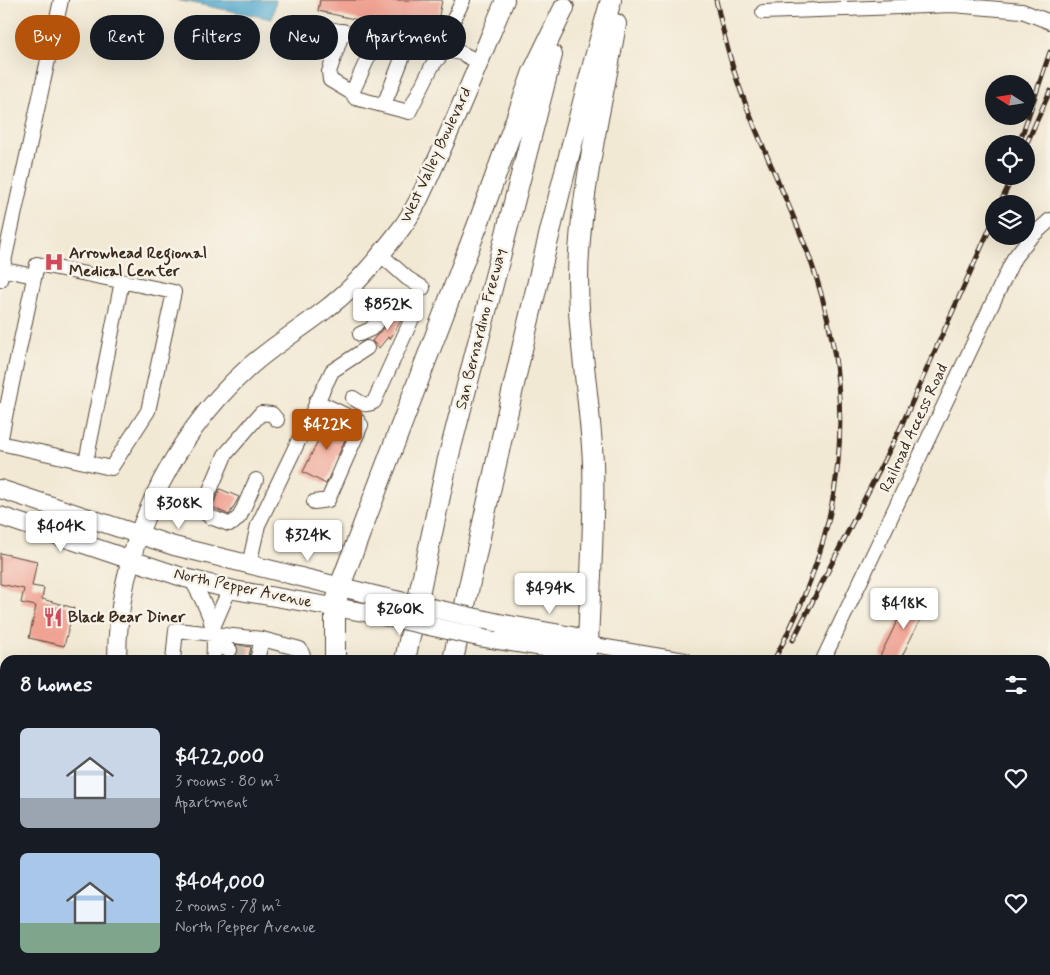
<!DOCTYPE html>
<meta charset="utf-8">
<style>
:root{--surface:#171b24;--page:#20242c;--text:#f1f3f6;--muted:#9ea1a6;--accent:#b45309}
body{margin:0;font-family:Mynerve,sans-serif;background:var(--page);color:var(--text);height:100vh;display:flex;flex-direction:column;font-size:19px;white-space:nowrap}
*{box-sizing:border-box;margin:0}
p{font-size:16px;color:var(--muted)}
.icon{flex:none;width:28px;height:28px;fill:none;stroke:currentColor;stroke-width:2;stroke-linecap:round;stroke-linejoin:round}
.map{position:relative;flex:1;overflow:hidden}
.panel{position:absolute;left:0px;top:655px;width:1050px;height:320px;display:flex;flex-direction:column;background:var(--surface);border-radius:15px 15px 0 0;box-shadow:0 5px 20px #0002}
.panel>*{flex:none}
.banner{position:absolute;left:15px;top:15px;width:500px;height:45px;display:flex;gap:10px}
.needle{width:32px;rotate:282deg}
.fabs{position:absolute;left:985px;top:75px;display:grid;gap:10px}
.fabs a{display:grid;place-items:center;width:50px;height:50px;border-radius:50%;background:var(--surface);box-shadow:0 5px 20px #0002;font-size:25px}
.price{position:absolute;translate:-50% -42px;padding:0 11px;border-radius:5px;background:#fff;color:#222;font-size:16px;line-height:32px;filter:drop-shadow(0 1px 2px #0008)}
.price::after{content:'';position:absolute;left:50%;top:30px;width:15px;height:11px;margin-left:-8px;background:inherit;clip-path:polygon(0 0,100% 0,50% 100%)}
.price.on{background:var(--accent);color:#fff}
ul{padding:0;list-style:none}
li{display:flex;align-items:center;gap:15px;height:125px;padding:0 20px}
li span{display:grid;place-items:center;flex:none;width:140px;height:100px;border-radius:8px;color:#555}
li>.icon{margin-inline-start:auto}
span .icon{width:60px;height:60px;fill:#fffc;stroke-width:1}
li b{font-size:21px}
h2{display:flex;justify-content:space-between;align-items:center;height:60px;padding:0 20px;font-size:21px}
.tag{padding:0 18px;border-radius:22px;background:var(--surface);box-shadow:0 5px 20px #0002;font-size:18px;line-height:45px}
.tag.on{background:var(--accent);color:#fff}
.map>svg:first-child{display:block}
.green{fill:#aecc73;stroke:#747b48}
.water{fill:#51a9ce;stroke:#466a76}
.building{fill:#f0a293}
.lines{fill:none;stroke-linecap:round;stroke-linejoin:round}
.minor-tunnel{stroke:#cdc3b0;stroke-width:14;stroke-dasharray:14 7;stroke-linecap:butt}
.minor-casing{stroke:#564739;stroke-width:16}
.major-casing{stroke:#564739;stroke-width:20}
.highway-casing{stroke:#564739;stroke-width:22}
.minor{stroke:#fff;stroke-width:14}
.major{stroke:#fff;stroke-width:18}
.highway{stroke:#fff;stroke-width:20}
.rail-casing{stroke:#3b2a1e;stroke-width:5}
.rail{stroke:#f7f3e8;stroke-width:3;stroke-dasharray:9;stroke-linecap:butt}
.major-bridge-casing{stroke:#564739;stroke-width:20;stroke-linecap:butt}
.major-bridge{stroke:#fff;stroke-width:18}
.labels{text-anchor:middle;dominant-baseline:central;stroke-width:5;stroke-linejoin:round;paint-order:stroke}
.street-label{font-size:16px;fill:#3b2a1e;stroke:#f7f3e8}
.poi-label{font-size:16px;font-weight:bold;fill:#3b2a1e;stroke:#f7f3e8;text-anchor:start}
</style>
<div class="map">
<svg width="1050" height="975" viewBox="0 0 1050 975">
<rect width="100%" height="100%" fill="#f7f3e8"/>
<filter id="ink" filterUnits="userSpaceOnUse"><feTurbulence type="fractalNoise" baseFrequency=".02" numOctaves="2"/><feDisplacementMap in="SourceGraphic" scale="10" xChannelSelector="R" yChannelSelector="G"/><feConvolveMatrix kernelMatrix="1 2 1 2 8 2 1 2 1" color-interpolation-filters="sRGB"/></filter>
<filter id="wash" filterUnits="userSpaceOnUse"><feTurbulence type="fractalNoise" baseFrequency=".0096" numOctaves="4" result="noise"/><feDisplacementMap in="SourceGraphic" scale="20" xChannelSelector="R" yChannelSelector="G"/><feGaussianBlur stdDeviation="1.12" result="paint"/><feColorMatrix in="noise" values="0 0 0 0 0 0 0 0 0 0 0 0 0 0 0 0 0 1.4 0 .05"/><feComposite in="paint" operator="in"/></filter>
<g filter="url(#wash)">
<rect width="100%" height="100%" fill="#f2e9d4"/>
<!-- green -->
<path class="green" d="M1045 719 1050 720V975H757L759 970H1045Z"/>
<!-- water -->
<path class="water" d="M177 0H276L272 19Z"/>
<g id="blocks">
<!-- building -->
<path class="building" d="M320 0H442L435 37 318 11Z
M396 313 402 319 390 339 388 337 379 348 372 341Z
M329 417 350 428 326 484 303 472Z
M220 489 239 497 229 515 212 507Z
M0 553 37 561 32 586 44 588 42 599 74 608 64 646 29 638 36 606 21 603 24 589 0 584Z
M909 597 927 606 900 660H888L880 656Z
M237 645 251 647 248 660H228L237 656 239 652Z"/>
</g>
</g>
<g filter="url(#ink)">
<use href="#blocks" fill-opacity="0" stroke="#564739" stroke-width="1"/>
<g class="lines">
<!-- minor-tunnel -->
<path class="minor-tunnel" d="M230 650 251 655
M0 773 5 774"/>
<defs>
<path id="minor" d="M463 0 454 19 445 50 461 53 479 62
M763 12 953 5 1022 11 1050 22
M323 28 445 50
M343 31 329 72 330 80 352 93
M377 38 352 93 355 98 409 112 432 66 445 50
M384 105 408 43
M380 254 407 278 423 288
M0 269 34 276
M0 280 61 0
M353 398C361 403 365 407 374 402L415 312 412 304 405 299 392 304 371 329 360 334
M0 410 6 412 0 443 111 468 148 411 174 292 37 264 6 412
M86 462 122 281
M256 480 240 516 233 523 229 524 210 517 202 509 225 455 261 413 272 414 277 420
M314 502 328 500 361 425 358 421 316 401
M249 565 258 525 332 371 367 348
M191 579C208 609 217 625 213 660
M214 625 227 595 234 590
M262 639 300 649 305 660
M588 644 685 660
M214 646 230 650
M173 660 176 630 262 639 257 660
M823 660 1014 258 1029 239 1050 220
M0 682 5 683
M0 717 5 718
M1045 734 1050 735
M1045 781 1050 782
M0 799 5 800
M0 893 5 895
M80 970 98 975
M176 970V975
M148 975 150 970
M210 975 211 970
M238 975 239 970
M744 975 745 970"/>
<path id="major" d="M0 489 174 546 378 596
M0 516 185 578 234 590 375 614
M499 623 572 636 588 644
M479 637 569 651 588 644
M117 660C117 552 168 440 248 368 273 345 303 328 330 306 357 285 379 257 400 230 415 211 425 186 435 164 460 110 482 55 505 0
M98 975 100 970"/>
<path id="highway" d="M335 660V607L340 586 481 216 533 72 564 8
M405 660 447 463 552 55
M453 660C501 439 549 218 611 0
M584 660 588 644C590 584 595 523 593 463 590 394 574 319 579 252 584 175 603 99 616 24
M323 975 324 970
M342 975 343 970
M389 975 390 970
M417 975 418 970"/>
</defs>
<!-- minor casing -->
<use href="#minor" class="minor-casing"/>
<!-- major casing -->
<use href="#major" class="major-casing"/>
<!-- highway casing -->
<use href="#highway" class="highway-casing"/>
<!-- minor -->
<use href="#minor" class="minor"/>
<!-- major -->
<use href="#major" class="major"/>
<!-- highway -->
<use href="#highway" class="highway"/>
<defs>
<path id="rail" d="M716 0C722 27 728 54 737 80 757 140 787 196 809 256 861 400 846 526 774 660
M1019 144 1050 52
M1026 145 1050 91
M1000 204 1013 176
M793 640 900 429 994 219
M593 975 596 970"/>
</defs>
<!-- rail casing -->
<use href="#rail" class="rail-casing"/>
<!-- rail -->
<use href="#rail" class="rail"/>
<defs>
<path id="major-bridge" d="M378 596 499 623
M375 614 479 637"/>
</defs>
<!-- major-bridge casing -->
<use href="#major-bridge" class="major-bridge-casing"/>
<!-- major-bridge -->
<use href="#major-bridge" class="major-bridge"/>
</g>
</g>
<!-- icons -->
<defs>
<symbol id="hospital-bare" viewBox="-9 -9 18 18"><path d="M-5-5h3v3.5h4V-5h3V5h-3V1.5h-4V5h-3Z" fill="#d1495b" stroke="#f7f3e8" stroke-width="2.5" paint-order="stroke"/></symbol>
<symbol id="restaurant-bare" viewBox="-9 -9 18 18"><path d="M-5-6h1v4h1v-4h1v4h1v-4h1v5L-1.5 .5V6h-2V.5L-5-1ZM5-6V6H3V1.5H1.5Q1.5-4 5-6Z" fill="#d1495b" stroke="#f7f3e8" stroke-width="2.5" paint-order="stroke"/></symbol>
</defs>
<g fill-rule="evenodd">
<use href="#hospital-bare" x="40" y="248" width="28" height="28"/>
<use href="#restaurant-bare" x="39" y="603" width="28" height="28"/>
</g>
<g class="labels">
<!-- street labels -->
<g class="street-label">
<text transform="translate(436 155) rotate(-65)">West Valley Boulevard</text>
<text transform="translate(481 329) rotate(-76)">San Bernardino Freeway</text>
<text transform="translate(914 428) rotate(-65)">Railroad Access Road</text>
<text transform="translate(243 588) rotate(12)">North Pepper Avenue</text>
</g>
<!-- poi labels -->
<g class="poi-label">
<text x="69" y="253">Arrowhead Regional<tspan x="69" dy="18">Medical Center</tspan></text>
<text x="68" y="617">Black Bear Diner</text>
</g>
</g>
</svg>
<div class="fabs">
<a><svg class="needle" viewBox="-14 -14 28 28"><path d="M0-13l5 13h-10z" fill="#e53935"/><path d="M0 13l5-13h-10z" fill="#9ea1a6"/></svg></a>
<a><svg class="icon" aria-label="locate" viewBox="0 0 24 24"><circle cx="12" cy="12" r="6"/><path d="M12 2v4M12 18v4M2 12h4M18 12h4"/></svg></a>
<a><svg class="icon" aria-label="layers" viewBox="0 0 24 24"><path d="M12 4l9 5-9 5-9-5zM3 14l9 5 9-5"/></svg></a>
</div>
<b class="price" style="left:388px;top:331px">$852K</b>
<b class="price on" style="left:327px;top:451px">$422K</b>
<b class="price" style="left:179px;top:530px">$308K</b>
<b class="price" style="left:61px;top:553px">$404K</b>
<b class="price" style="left:308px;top:562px">$324K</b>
<b class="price" style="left:550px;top:615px">$494K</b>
<b class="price" style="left:904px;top:630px">$418K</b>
<b class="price" style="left:400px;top:636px">$260K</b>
<div class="banner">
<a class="tag on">Buy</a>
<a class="tag">Rent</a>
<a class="tag">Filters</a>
<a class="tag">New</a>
<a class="tag">Apartment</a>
</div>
<section class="panel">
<h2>8 homes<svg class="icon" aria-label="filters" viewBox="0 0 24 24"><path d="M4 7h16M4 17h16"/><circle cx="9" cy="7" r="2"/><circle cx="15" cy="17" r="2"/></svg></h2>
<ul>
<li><span style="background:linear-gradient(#c9d6e8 70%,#9aa5b1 0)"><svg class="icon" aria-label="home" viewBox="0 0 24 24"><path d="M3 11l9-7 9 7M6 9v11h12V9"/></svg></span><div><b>$422,000</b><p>3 rooms · 80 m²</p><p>Apartment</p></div><svg class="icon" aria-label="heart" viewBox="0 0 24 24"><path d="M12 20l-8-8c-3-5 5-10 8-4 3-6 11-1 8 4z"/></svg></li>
<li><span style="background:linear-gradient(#a9c7e8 70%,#7fa58c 0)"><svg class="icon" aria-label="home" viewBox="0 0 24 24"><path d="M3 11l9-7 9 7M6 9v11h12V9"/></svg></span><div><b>$404,000</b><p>2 rooms · 78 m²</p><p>North Pepper Avenue</p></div><svg class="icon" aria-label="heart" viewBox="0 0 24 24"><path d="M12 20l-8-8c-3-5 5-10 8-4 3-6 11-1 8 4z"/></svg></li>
</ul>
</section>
</div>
